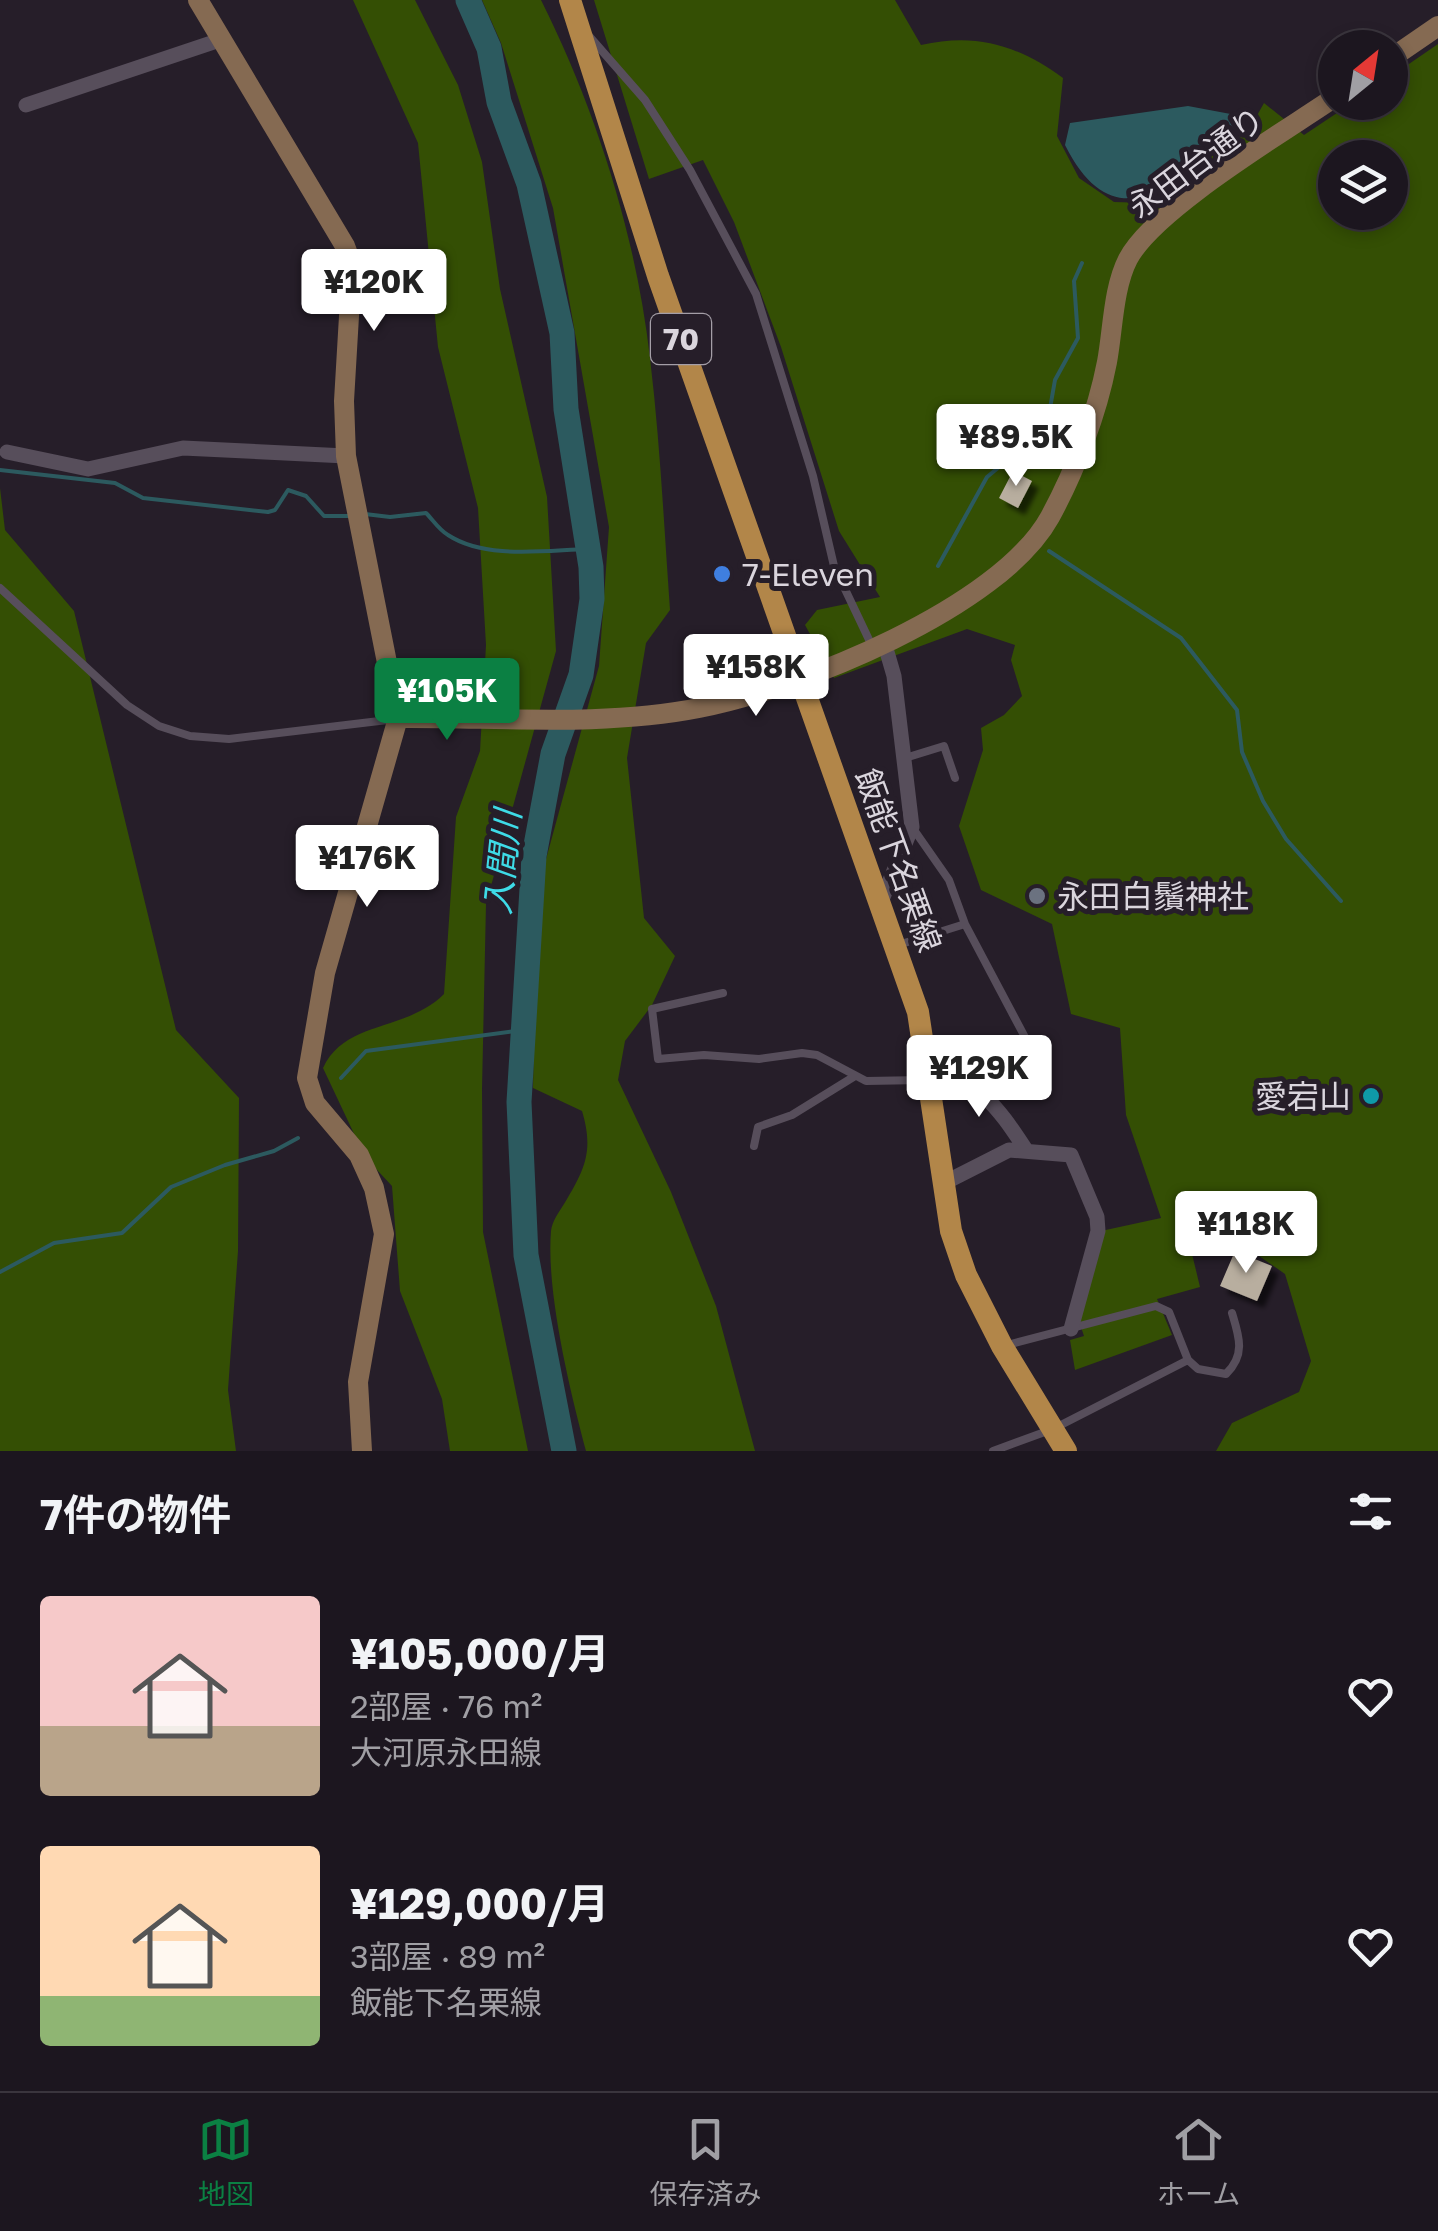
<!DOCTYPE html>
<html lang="ja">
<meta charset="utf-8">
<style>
:root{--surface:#1c161f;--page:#29232c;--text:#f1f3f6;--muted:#a09fa4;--line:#3a353d;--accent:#0b8043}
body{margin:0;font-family:"Golos Text","Noto Sans JP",sans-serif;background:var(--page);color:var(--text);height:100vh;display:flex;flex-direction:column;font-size:38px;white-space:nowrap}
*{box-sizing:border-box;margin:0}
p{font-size:32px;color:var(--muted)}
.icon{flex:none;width:55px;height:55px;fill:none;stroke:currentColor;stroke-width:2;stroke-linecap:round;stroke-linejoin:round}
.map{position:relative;height:1451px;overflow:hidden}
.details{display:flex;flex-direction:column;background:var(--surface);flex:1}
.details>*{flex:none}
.needle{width:65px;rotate:30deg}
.fabs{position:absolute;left:1318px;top:30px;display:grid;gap:20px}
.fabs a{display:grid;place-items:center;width:90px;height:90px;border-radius:50%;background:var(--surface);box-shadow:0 5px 15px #0003,0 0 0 2px var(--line);font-size:50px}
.price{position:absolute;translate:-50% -85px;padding:0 22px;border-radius:10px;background:#fff;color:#222;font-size:32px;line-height:65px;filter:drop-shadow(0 2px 5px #0008)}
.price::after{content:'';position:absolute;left:50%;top:60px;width:30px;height:22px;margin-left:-15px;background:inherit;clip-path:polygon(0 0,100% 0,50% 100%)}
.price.on{background:var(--accent);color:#fff}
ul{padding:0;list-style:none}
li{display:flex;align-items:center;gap:30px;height:250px;padding:0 40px}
li span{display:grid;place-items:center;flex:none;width:280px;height:200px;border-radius:10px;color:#555}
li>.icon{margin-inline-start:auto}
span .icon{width:120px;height:120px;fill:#fffc;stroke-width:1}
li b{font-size:42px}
h2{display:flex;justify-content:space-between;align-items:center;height:120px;padding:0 40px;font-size:42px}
.dock{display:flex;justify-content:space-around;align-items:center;height:140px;border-top:2px solid var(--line);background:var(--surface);font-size:28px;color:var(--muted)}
.dock a{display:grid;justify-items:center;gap:5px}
.dock .on{color:var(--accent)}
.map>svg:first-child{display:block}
.green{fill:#344f04;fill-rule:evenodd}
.water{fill:#2c5a5f}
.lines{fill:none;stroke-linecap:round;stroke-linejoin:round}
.stream{stroke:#2c5a5f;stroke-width:4}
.river{stroke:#2c5a5f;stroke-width:25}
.building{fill:#b8ae9f;filter:url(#shadow)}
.lane{stroke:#574e5b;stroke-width:8}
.street{stroke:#574e5b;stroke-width:15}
.secondary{stroke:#856a52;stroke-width:20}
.primary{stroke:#b28649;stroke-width:22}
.shop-dot{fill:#3f7fe0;stroke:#261e29;stroke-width:4}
.worship-dot{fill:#6b7280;stroke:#261e29;stroke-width:4}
.culture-dot{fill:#0f9aa8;stroke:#261e29;stroke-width:4}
.labels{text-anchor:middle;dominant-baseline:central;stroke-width:10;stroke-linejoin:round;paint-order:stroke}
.shield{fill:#261e29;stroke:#a49ea7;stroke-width:2.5}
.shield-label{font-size:30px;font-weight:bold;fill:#dad5dd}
.street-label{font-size:32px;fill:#dad5dd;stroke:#261e29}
.poi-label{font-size:32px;fill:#dad5dd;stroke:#261e29;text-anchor:start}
.water-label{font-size:35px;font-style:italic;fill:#3edbe7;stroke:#261e29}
</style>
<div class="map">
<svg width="1438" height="1451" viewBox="0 0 1438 1451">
<defs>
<filter id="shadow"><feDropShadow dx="7" dy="7" stdDeviation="2.5" flood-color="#0009"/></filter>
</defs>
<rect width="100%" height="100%" fill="#261e29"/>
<!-- green -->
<path class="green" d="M353 0H415L458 85 482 162 500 289 547 497 556 651 486 904 482 1089 483 1232 528 1451H450L442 1399 400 1291 392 1186 365 1157 323 1068C345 1020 406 1032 444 994L456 817 480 751 486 645 478 508 438 347 418 143Z
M482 0H541C596 110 636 235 650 358 660 441 664 526 670 610L646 643 627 758 644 918 675 956 652 1005 625 1041 618 1080 671 1192 716 1306 755 1451H586C570 1391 546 1292 551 1231 552 1221 559 1212 564 1204 585 1169 594 1151 582 1111L533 1088 537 892 599 666 609 527 553 208 501 43Z
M594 0H895L921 45C977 32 1019 46 1063 78L1057 136 1079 178 1114 202 1149 203 1250 128 1264 103 1304 135 1352 103 1390 102V77L1438 44V1451H1216L1232 1423 1299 1392 1311 1361 1285 1274 1229 1235 1187 1233 1200 1287 1157 1299 1172 1335 1075 1370 1070 1340 1084 1336 1078 1318 1101 1231 1161 1218 1126 1115 1120 1028 1071 1014 1052 924 981 890 959 826 983 750 981 728 1004 715 1022 696 1011 660 1015 645 967 629 834 678 805 625 817 610 880 597 839 531 781 347 734 222 703 160 649 179ZM1335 158H1390V212H1335Z
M0 488 5 530 74 611 176 1030 239 1098 238 1251 228 1390 236 1451H0Z"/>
<!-- water -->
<path class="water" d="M1188 106 1236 115 1248 128C1183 174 1118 251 1065 145L1070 123Z"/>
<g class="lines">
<!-- stream -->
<path class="stream" d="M0 470 115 483 143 498 268 512 275 510 288 490 306 496 324 516H350
M365 514 390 517 426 513C433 520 439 530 448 535 486 560 546 550 589 549
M1049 551 1181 638 1237 710 1242 752 1263 801 1286 839 1341 901
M938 566 987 477 1028 443 1049 414 1055 380 1078 338 1074 281 1082 263
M341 1078 366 1051 523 1030
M0 1272 54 1243 122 1233 171 1187 225 1165 274 1151 298 1138"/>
<!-- river -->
<path class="river" d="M468 0 489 48 499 102 529 184 562 333 566 409 591 567 592 599 581 675 553 754 534 856 519 1102 526 1255 564 1451"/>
</g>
<!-- building -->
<path class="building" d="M1013 471 1032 481 1018 508 999 498Z
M1235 1251 1272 1266 1257 1301 1220 1286Z"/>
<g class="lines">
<!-- lane -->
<path class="lane" d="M589 36 645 100 690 170 756 294 813 476 834 566 872 646
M0 588 127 705 159 726 190 736 229 739 396 719
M905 758 944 746 955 778
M912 827 949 880 965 924 1036 1058 1009 1073 986 1095
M898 945 965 924
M723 993 652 1009 658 1059 704 1055 759 1059 802 1053 817 1055 866 1081 923 1080
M754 1146 758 1127 792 1115 855 1076
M1188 1360 1198 1369 1226 1374C1246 1355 1239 1336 1232 1313
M993 1451 1053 1429 1188 1360 1169 1312 1156 1306 1007 1345"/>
<!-- street -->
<path class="street" d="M26 105 220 40
M7 452 88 469 183 448 346 456
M881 902 912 827 894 676 885 645
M929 1080C975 1069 1004 1117 1026 1150
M942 1184 1009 1150 1071 1155 1097 1217 1098 1231 1071 1329"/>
<!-- secondary -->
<path class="secondary" d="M198 0 345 246 352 265 344 401 346 456 398 718 325 973 307 1078 315 1103 359 1155 374 1188 384 1234 358 1382 362 1451
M1390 59 1438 26
M398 718C497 717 602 727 699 708 798 689 1000 608 1050 517 1075 471 1097 414 1107 362 1113 330 1113 288 1128 259 1154 209 1284 132 1335 97"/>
<!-- primary -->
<path class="primary" d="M570 0 658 276 918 1012 951 1231 966 1275 1002 1346 1066 1451"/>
</g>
<!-- markers -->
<circle class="shop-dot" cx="722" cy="574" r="10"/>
<circle class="worship-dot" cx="1037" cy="896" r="10"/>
<circle class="culture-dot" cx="1371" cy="1096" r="10"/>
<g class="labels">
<!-- shield labels -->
<rect class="shield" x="651" y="314" width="60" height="50" rx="8"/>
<g class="shield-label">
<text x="681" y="339">70</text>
</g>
<!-- street labels -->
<g class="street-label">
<text transform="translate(1196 162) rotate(-37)">永田台通り</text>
<text transform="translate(899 860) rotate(70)">飯能下名栗線</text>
</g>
<!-- poi labels -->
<g class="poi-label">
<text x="742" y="574">7-Eleven</text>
<text x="1057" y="896">永田白鬚神社</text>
<text x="1351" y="1096" text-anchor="end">愛宕山</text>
</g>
<!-- water labels -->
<g class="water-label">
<text transform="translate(502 862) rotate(-84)">入間川</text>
</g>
</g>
</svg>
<div class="fabs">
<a><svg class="needle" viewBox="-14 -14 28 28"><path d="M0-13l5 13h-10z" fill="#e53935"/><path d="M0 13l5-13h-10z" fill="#a09fa4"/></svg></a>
<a><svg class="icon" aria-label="layers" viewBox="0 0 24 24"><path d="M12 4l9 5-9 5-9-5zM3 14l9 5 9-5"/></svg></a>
</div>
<b class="price" style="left:374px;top:334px">¥120K</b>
<b class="price" style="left:1016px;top:489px">¥89.5K</b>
<b class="price" style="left:756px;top:719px">¥158K</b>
<b class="price on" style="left:447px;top:743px">¥105K</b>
<b class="price" style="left:367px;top:910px">¥176K</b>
<b class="price" style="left:979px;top:1120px">¥129K</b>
<b class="price" style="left:1246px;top:1276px">¥118K</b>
</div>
<section class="details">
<h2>7件の物件<svg class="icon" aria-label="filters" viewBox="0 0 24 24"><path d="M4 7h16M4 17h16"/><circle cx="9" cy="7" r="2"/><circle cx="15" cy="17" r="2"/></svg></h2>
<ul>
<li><span style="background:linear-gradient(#f6c9c9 65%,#b9a48a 0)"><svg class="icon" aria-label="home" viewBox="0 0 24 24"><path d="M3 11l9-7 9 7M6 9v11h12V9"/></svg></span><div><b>¥105,000/月</b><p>2部屋 · 76 m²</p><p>大河原永田線</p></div><svg class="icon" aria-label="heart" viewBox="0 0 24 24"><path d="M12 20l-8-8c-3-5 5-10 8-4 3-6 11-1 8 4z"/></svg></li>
<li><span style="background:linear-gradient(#ffd9b3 75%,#8fb573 0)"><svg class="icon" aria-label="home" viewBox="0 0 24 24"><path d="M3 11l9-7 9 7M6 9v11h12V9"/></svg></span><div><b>¥129,000/月</b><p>3部屋 · 89 m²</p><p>飯能下名栗線</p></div><svg class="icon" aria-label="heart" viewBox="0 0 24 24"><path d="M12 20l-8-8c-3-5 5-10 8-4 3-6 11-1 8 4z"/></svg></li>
</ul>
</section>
<nav class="dock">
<a class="on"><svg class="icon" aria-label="map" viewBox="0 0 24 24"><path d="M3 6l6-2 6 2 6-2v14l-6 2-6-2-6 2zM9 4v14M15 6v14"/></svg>地図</a>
<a><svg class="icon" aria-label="saved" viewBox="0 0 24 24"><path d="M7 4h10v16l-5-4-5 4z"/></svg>保存済み</a>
<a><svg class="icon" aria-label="home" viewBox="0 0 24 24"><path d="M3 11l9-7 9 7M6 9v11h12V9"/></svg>ホーム</a>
</nav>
